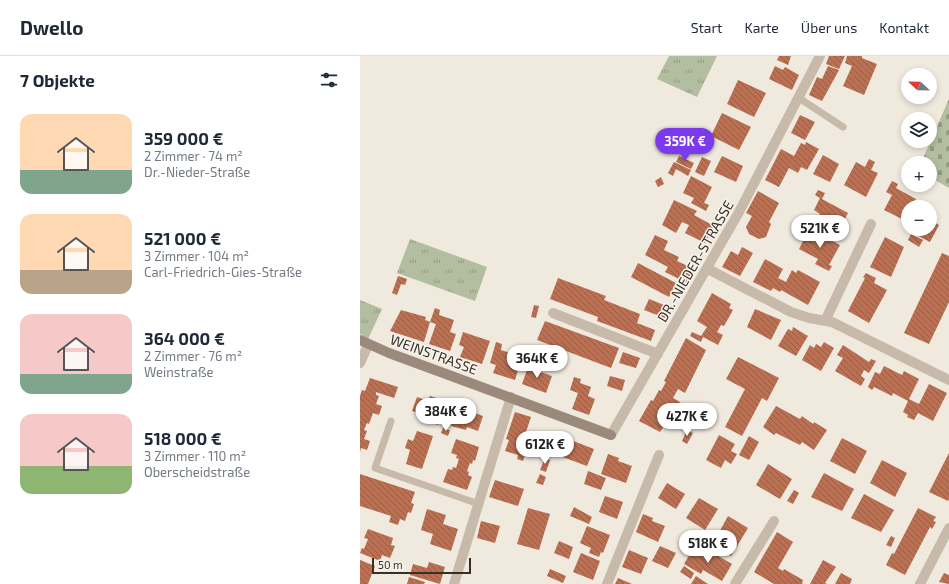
<!DOCTYPE html>
<html lang="de">
<meta charset="utf-8">
<style>
:root{--surface:#fff;--page:#f2f2f3;--text:#1f2937;--muted:#747a83;--line:#e0e1e3;--accent:#7c3aed}
body{margin:0;font-family:"Exo 2",sans-serif;background:var(--page);color:var(--text);height:100vh;display:flex;flex-direction:column;font-size:15px;white-space:nowrap}
*{box-sizing:border-box;margin:0}
p{font-size:13px;color:var(--muted)}
.icon{flex:none;width:22px;height:22px;fill:none;stroke:currentColor;stroke-width:2;stroke-linecap:round;stroke-linejoin:round}
.map{position:relative;flex:1;overflow:hidden}
.details{display:flex;flex-direction:column;background:var(--surface);width:360px}
.details>*{flex:none}
.needle{width:26px;rotate:292deg}
.fabs{position:absolute;left:541px;top:12px;display:grid;gap:8px}
.fabs a{display:grid;place-items:center;width:36px;height:36px;border-radius:50%;background:var(--surface);box-shadow:0 2px 6px #0003;font-size:20px}
.scale{position:absolute;left:12px;bottom:10px;width:99px;box-sizing:border-box;padding-left:4px;border:2px solid #362e2a;border-top:0;font-size:11px;line-height:14px;white-space:nowrap;color:#362e2a;-webkit-text-stroke:3px #f8f3ea;paint-order:stroke}
.price{position:absolute;translate:-50% -34px;padding:0 9px;border-radius:14px;background:#fff;color:#222;font-size:13px;line-height:26px;filter:drop-shadow(0 1px 2px #0008)}
.price::after{content:'';position:absolute;left:50%;top:24px;width:12px;height:9px;margin-left:-6px;background:inherit;clip-path:polygon(0 0,100% 0,50% 100%)}
.price.selected{background:var(--accent);color:#fff}
ul{padding:0;list-style:none}
li{display:flex;align-items:center;gap:12px;height:100px;padding:0 20px}
li span{display:grid;place-items:center;flex:none;width:112px;height:80px;border-radius:12px;color:#555}
li>.icon{margin-inline-start:auto}
span .icon{width:48px;height:48px;fill:#fffc;stroke-width:1}
li b{font-size:17px}
h2{display:flex;justify-content:space-between;align-items:center;height:48px;padding:0 20px;font-size:17px}
header{display:flex;align-items:center;gap:24px;box-sizing:border-box;height:56px;padding:0 20px;background:var(--surface);border-bottom:1px solid var(--line)}
header strong{font-size:19px}
nav{display:flex;gap:22px;margin-inline-start:auto;font-size:14px}
main{display:flex;flex:1;min-height:0}
.map>svg:first-child{display:block}
.grass{fill:url(#grass-tufts)}
.cemetery{fill:url(#cemetery-stones)}
.building{fill:url(#building-back-hatch)}
.lines{fill:none;stroke-linecap:round;stroke-linejoin:round}
.lane{stroke:#c8baab;stroke-width:7}
.street{stroke:#c8baab;stroke-width:10}
.secondary{stroke:#9b897c;stroke-width:10}
.labels{text-anchor:middle;dominant-baseline:central;stroke-width:3;stroke-linejoin:round;paint-order:stroke}
.street-label{font-size:14px;fill:#362e2a;stroke:#f8f3ea}
</style>
<header>
<strong>Dwello</strong>
<nav><a>Start</a><a>Karte</a><a>Über uns</a><a>Kontakt</a></nav>
</header>
<main>
<section class="details">
<h2>7 Objekte<svg class="icon" aria-label="filters" viewBox="0 0 24 24"><path d="M4 7h16M4 17h16"/><circle cx="9" cy="7" r="2"/><circle cx="15" cy="17" r="2"/></svg></h2>
<ul>
<li><span style="background:linear-gradient(#ffd9b3 70%,#7fa58c 0)"><svg class="icon" aria-label="home" viewBox="0 0 24 24"><path d="M3 11l9-7 9 7M6 9v11h12V9"/></svg></span><div><b>359 000 €</b><p>2 Zimmer · 74 m²</p><p>Dr.-Nieder-Straße</p></div></li>
<li><span style="background:linear-gradient(#ffd9b3 70%,#b9a48a 0)"><svg class="icon" aria-label="home" viewBox="0 0 24 24"><path d="M3 11l9-7 9 7M6 9v11h12V9"/></svg></span><div><b>521 000 €</b><p>3 Zimmer · 104 m²</p><p>Carl-Friedrich-Gies-Straße</p></div></li>
<li><span style="background:linear-gradient(#f6c9c9 75%,#7fa58c 0)"><svg class="icon" aria-label="home" viewBox="0 0 24 24"><path d="M3 11l9-7 9 7M6 9v11h12V9"/></svg></span><div><b>364 000 €</b><p>2 Zimmer · 76 m²</p><p>Weinstraße</p></div></li>
<li><span style="background:linear-gradient(#f6c9c9 65%,#8fb573 0)"><svg class="icon" aria-label="home" viewBox="0 0 24 24"><path d="M3 11l9-7 9 7M6 9v11h12V9"/></svg></span><div><b>518 000 €</b><p>3 Zimmer · 110 m²</p><p>Oberscheidstraße</p></div></li>
</ul>
</section>
<div class="map">
<svg width="589" height="528" viewBox="0 0 589 528">
<defs>
<pattern id="grass-tufts" width="24" height="20" patternUnits="userSpaceOnUse"><rect width="24" height="20" fill="#b2be9f"/><path d="M3 7l-1-3M5 7V3M7 7l1-3M15 17l-1-3M17 17v-4M19 17l1-3" fill="none" stroke="#929b82"/></pattern>
<pattern id="cemetery-stones" width="16" height="16" patternUnits="userSpaceOnUse"><rect width="16" height="16" fill="#b2be9f"/><path d="M2 7V4a2 2 0 0 1 4 0v3zM10 15v-3a2 2 0 0 1 4 0v3z" fill="#929b82"/></pattern>
<pattern id="building-back-hatch" width="6" height="6" patternUnits="userSpaceOnUse"><rect width="6" height="6" fill="#bc7051"/><path d="M-1 5l2 2M0 0l6 6M5-1l2 2" fill="none" stroke="#9a5c43"/></pattern>
</defs>
<rect width="100%" height="100%" fill="#f0e9de"/>
<!-- grass -->
<path class="grass" d="M309 0H357L337 41 297 23Z
M50 183 127 211 115 245 37 217Z
M0 244 22 253 8 283 0 278Z"/>
<!-- cemetery -->
<path class="cemetery" d="M589 43V132L570 121V107H561Z"/>
<!-- building -->
<path class="building" d="M419 0H431L428 9 417 4Z
M469 0H485L479 13 466 8Z
M487 0H502V2L517 8 504 39 483 30 492 10 485 7Z
M415 10 423 14 425 11 439 19 432 34 409 23Z
M468 10 479 14 462 45 449 39 457 21 462 23Z
M378 24 406 37 394 61 367 48Z
M362 57 391 71 379 94 351 80Z
M440 59 455 66 445 84 431 77Z
M446 86 459 93 447 114 441 111 438 117 429 112 419 131 405 124 421 93 434 100 441 87 445 89Z
M463 99 479 108 470 126 453 118Z
M319 100 334 107 331 113 316 106Z
M362 100 383 110 376 126 354 116Z
M342 101 351 105 344 120 335 116Z
M509 103 515 106 511 114 518 117 506 141 484 129 496 106 505 111Z
M314 106 331 114 328 120 316 113 313 120 308 117Z
M331 120 352 131 344 147 349 149 346 155 331 147 334 142 323 137Z
M301 121 304 128 298 131 295 125Z
M532 125 538 128 536 132 556 143 551 151H548V157L544 164 524 154 532 139 526 136Z
M458 134 465 137 462 143 488 157 478 176 456 165 460 158 454 154 460 142 455 139Z
M398 135 419 147 409 166 411 168 406 181 399 183 389 178 386 171 392 160 386 157Z
M314 144 337 155 334 159 354 170 345 187 325 177 329 169 322 166 316 177 302 169Z
M570 164 579 169 570 186 551 176 553 173H570Z
M449 173 480 189 469 209 472 210 469 215 455 208 458 203 439 193Z
M551 178 563 184 559 191 548 184Z
M295 179 308 185 304 194 319 201 317 205 334 213 327 227 305 216 308 211 285 199Z
M525 181 544 191 531 221 510 211Z
M382 191 393 197 380 220 362 211 371 195 378 199Z
M582 197 589 200V246L569 288 544 277Z
M405 203 423 213 418 222 426 226 432 214 436 217 438 214 460 226 448 249 421 234 420 236 413 232 411 235 393 226Z
M278 207 316 227 309 241 271 221Z
M506 217 516 222 514 227 527 234 509 267 488 255 505 222 503 221Z
M38 220 47 223 45 229 41 228 37 239 32 237Z
M198 222 246 240 244 244 280 258 277 267 295 274 291 285 237 265 238 261 190 243Z
M352 237 371 248 369 252 373 254 364 270 361 269 357 276 363 279 358 289 343 281 341 286 330 280 332 276 341 280 347 271 337 265Z
M289 243 309 251 305 262 284 254Z
M174 249 179 250 176 262 171 261Z
M75 252 80 254 79 259 94 264 90 276 96 278 90 295 69 288 76 268 70 266Z
M395 253 421 264 411 284 387 271Z
M41 254 66 261 65 264 70 266 64 286 30 275Z
M185 265 259 292 251 312 177 284Z
M433 271 448 280 436 300 418 290 428 273 432 275Z
M103 276 130 285 122 308 100 301 104 291 99 289Z
M326 282 346 294 325 337 318 333 313 342 320 346 300 376 279 365 291 344 293 345 299 334 301 335 306 326 304 325Z
M136 286 142 288 141 294 162 301 155 324 133 317 136 309 130 307Z
M464 286 474 292 461 315 442 304 450 289 454 292 456 288 461 291Z
M483 289 509 306 511 303 516 305 509 317 504 314 501 320 505 323 501 330 475 315 483 302 477 299Z
M263 296 280 302 276 312 259 307Z
M378 301 419 322 407 345 402 342 382 380 365 371 385 333 366 323Z
M169 308 177 311 175 314 192 320 186 337 162 328Z
M524 310 542 319 544 315 559 323 549 343 559 348 569 328 587 337 573 365 558 357 554 364 547 361 548 359 543 356 548 345 533 337 532 340 514 331 512 334 508 331 515 316 520 318Z
M250 320 265 324 262 335 247 330Z
M214 321 221 323 220 327 231 331 228 340 235 343 229 359 212 353 218 337 210 334Z
M10 322 38 331 34 342 16 336V339L19 340 16 348 22 350 19 359 13 357 9 368 7 367 4 374 7 375 4 383 10 385 7 394 1 392 0 396V340L2 334 5 335Z
M70 340 86 345V347L94 350H98L99 346 114 351 112 356 123 360 118 375 107 371 106 374 91 370 92 367 89 366 90 362 81 359 78 369 62 363 63 359 52 355 57 341 68 345Z
M416 350 440 363 442 360 453 368 454 366 467 374 454 394 442 386 440 389 416 377 414 379 403 371Z
M155 356 171 361 162 388 168 390 163 405 157 403 158 399 145 395 149 384 146 383Z
M83 372 90 374 88 380 81 377Z
M327 374 333 377 327 388 322 385Z
M57 375 73 380 62 413 46 408 50 394 45 392 48 383 53 385Z
M359 379 375 388 371 395 377 398 371 408 365 404 361 412 346 404Z
M389 380 399 386 389 404 379 399Z
M203 381 234 393 227 410 197 399Z
M482 382 507 395 495 418 470 405Z
M96 383 119 391 115 405 113 404 112 408 110 407 107 415 109 416 108 419 112 421 107 434 83 426 88 413 92 414 93 411 96 412 99 403 96 402 97 399 91 397Z
M589 397V443L588 445 569 436Z
M248 398 259 402 258 405 272 410 266 427 241 418Z
M185 402 190 404 186 416 180 414Z
M522 404 547 417 535 441 510 427Z
M408 408 432 423 420 443 396 429Z
M228 415 246 422 241 434 224 428Z
M464 417 494 433 482 455 451 441Z
M0 418 55 436 51 447 54 448 51 457 48 456 45 465 40 463 38 469 29 466 31 460 0 450Z
M180 418 186 421 183 429 176 427Z
M135 424 164 433 158 450 129 441Z
M307 427 325 438 316 453 298 442Z
M434 434 439 437 433 448 427 445Z
M504 438 534 454 521 476 491 462Z
M245 440 263 446 257 463 239 456Z
M339 442 358 453 345 474 326 462Z
M214 451 232 461 229 468 210 460Z
M168 452 190 458 179 494 157 488Z
M558 452 576 461 573 465 576 466 572 473 570 471 545 519 526 509 532 497 534 498Z
M67 453 86 459 83 468 98 473 91 495 70 488 73 478 61 474Z
M283 458 293 462 292 465 305 470 298 486 276 476Z
M368 460 388 472 371 500 361 494 366 485 357 480Z
M121 465 140 470 135 487 117 482Z
M227 470 250 479 243 497 241 496 239 501 229 497 231 492 220 487Z
M8 473 33 482 31 489 35 490 30 502 22 499 20 505 0 497 2 492 4 493 8 483 4 482Z
M417 476 433 486 418 512 423 515 424 513 443 524 442 527 443 528H414L394 516Z
M531 480 535 482 531 491 526 489Z
M199 485 213 491 209 503 194 497Z
M300 490 316 497 308 512 292 505Z
M334 491 351 501 353 497 372 508 362 525 343 514 341 518 324 508Z
M269 494 288 502 281 518 262 511Z
M221 497 240 505 233 524 213 516Z
M0 504 15 510 8 528H0Z
M463 504 476 511 465 527 467 528H450Z
M69 506 85 511 80 528 50 519 53 508 67 512Z
M324 510 334 517 331 523 320 516Z
M190 513 206 520 203 527 187 520Z
M481 517 492 523 490 528H475Z
M584 517 589 519V528L579 526Z
M336 520 348 528H331Z
M49 521 65 526 64 528H47Z
M258 522 272 528H255Z"/>
<g class="lines">
<!-- lane -->
<path class="lane" d="M439 42 483 71
M31 365 15 412 119 448"/>
<!-- street -->
<path class="street" d="M348 213 431 256 449 262 472 266 589 324
M193 257 298 298
M465 265 511 168
M0 307 8 289
M251 379 379 156 460 0
M94 528 151 341
M247 528 299 399
M375 528 414 465
M560 528 589 472"/>
<!-- secondary -->
<path class="secondary" d="M0 284 29 297 251 379"/>
</g>
<g class="labels">
<!-- street labels -->
<g class="street-label">
<text transform="translate(335 205) rotate(-60)">DR.-NIEDER-STRASSE</text>
<text transform="translate(74 298) rotate(20)">WEINSTRASSE</text>
</g>
</g>
</svg>
<div class="fabs">
<a><svg class="needle" viewBox="-14 -14 28 28"><path d="M0-13l5 13h-10z" fill="#e53935"/><path d="M0 13l5-13h-10z" fill="#747a83"/></svg></a>
<a><svg class="icon" aria-label="layers" viewBox="0 0 24 24"><path d="M12 4l9 5-9 5-9-5zM3 14l9 5 9-5"/></svg></a>
<a>+</a>
<a>−</a>
</div>
<div class="scale">50 m</div>
<b class="price selected" style="left:325px;top:106px">359K €</b>
<b class="price" style="left:460px;top:193px">521K €</b>
<b class="price" style="left:177px;top:323px">364K €</b>
<b class="price" style="left:86px;top:376px">384K €</b>
<b class="price" style="left:327px;top:381px">427K €</b>
<b class="price" style="left:185px;top:409px">612K €</b>
<b class="price" style="left:348px;top:508px">518K €</b>
</div>
</main>
